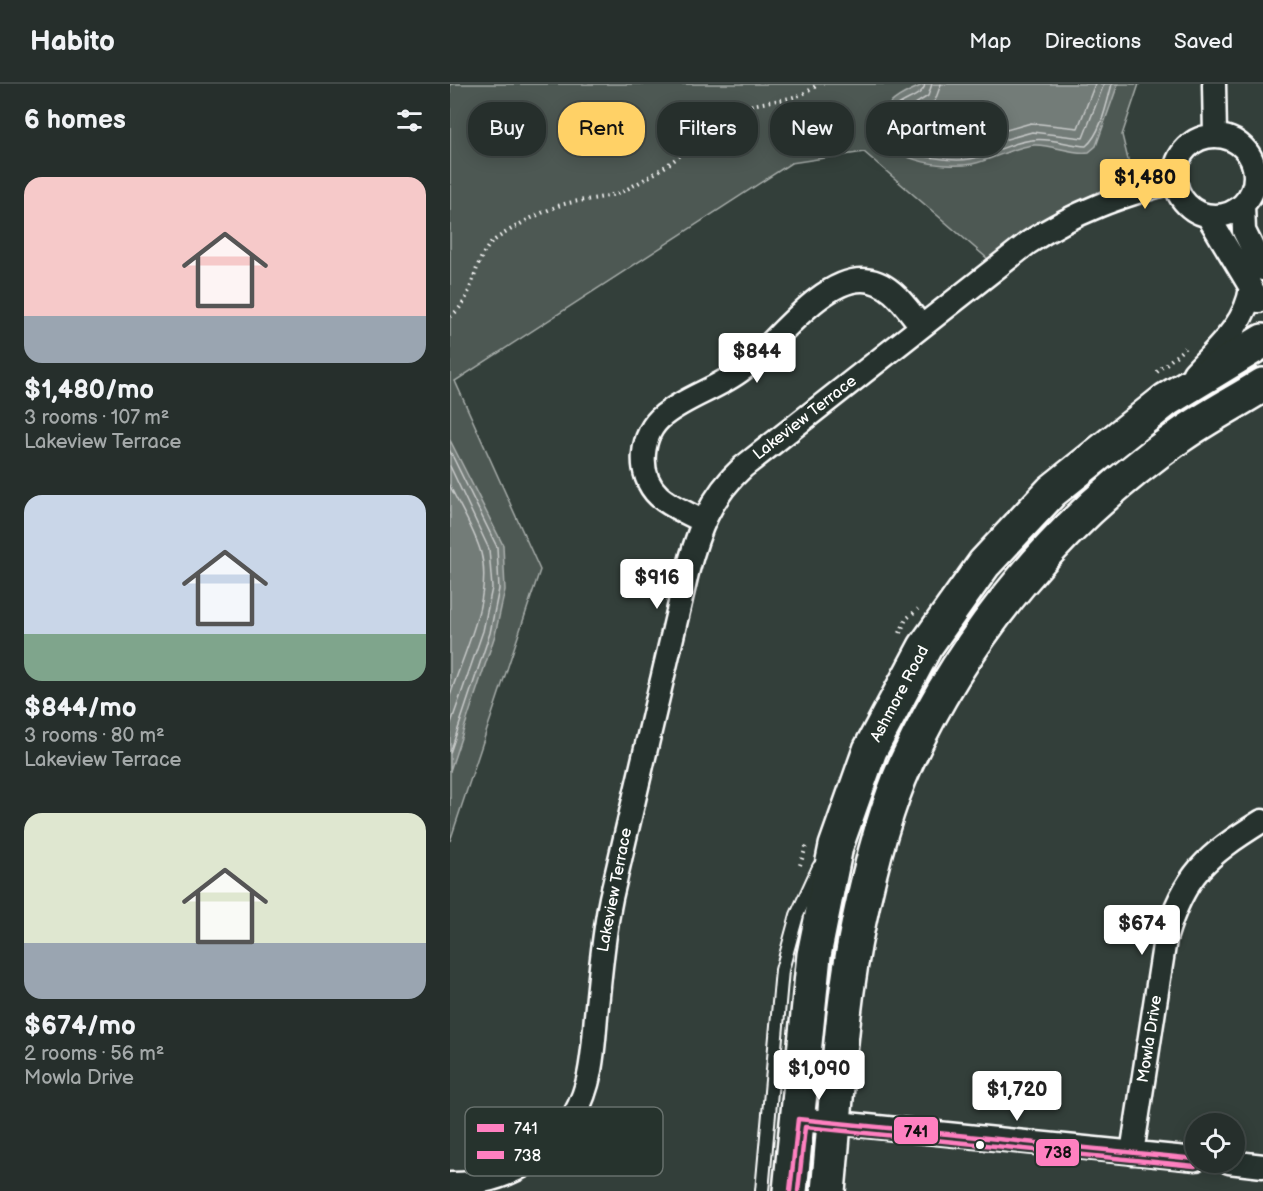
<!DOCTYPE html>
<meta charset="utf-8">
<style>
:root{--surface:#262f2c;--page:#323b38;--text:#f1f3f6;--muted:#a4a9a9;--line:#424a48;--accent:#ffd166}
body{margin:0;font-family:"Balsamiq Sans",sans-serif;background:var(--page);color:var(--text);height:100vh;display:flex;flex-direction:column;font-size:22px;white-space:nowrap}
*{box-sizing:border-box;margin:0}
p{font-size:20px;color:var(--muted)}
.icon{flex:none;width:33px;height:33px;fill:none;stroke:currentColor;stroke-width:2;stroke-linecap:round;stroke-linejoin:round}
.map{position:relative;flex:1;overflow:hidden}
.details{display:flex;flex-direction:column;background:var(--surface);width:450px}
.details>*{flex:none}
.guide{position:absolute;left:18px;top:18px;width:570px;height:54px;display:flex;gap:12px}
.controls{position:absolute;left:735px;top:1029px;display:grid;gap:12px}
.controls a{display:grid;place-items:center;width:60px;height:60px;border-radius:50%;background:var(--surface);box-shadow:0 3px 15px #0003,0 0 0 2px var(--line);font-size:30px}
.price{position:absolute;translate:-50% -51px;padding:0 14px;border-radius:6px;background:#fff;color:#222;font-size:20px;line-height:39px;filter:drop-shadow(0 2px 3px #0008)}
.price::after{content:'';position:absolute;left:50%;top:36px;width:18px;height:14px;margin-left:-9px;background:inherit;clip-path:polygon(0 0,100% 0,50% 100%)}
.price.on{background:var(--accent);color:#111}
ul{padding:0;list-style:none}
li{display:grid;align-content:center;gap:12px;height:318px;padding:0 24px}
li span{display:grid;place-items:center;height:186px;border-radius:18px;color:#555}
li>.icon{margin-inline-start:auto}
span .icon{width:108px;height:108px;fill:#fffc;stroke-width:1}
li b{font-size:26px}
h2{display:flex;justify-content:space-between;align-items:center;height:72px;padding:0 24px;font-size:26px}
.tag{padding:0 21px;border-radius:24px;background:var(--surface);box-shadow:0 3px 15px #0003,0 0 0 2px var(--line);font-size:21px;line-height:54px}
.tag.on{background:var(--accent);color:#111}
header{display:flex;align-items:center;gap:36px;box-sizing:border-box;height:84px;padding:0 30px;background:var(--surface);border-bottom:2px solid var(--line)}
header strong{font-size:28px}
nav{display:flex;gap:33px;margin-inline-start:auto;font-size:21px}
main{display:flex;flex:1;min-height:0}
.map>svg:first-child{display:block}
.green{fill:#4d5853;stroke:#a6aca9;stroke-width:1.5}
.water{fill:#737b78;stroke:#abb0ae;stroke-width:1.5}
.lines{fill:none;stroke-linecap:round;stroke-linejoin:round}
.shore{stroke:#c7cac9;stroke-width:1.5}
.service-casing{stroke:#fff;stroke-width:16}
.minor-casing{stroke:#fff;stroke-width:27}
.primary-casing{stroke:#fff;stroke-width:38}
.path{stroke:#fff;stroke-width:4;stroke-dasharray:1.5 4.5;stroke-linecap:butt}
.service{stroke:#26332d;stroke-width:12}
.minor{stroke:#26332d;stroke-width:22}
.primary{stroke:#26332d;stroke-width:33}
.bus-1-casing{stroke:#26332d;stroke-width:9}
.bus-2-casing{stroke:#26332d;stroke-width:9}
.bus-1{stroke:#ff80c0;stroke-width:4.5}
.bus-2{stroke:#ff80c0;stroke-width:4.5}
.bus-dot{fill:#fff;stroke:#26332d;stroke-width:2}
.labels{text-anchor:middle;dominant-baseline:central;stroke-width:6;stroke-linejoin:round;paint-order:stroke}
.street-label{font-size:16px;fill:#fff;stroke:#26332d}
.key{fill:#26332d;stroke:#67706c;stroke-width:1.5}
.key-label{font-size:16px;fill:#fff}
.line-badge{stroke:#26332d;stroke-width:2}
.pale-badge-label{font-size:16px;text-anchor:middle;font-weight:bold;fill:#111}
</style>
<header>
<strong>Habito</strong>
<nav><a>Map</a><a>Directions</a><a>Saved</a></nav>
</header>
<main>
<section class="details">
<h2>6 homes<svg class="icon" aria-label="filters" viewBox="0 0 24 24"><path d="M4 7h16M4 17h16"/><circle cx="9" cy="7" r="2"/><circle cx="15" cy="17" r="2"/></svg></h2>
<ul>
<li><span style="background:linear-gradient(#f6c9c9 75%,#9aa5b1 0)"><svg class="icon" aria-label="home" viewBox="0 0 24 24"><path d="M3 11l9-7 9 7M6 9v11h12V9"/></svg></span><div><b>$1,480/mo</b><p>3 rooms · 107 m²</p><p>Lakeview Terrace</p></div></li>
<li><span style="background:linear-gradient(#c9d6e8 75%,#7fa58c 0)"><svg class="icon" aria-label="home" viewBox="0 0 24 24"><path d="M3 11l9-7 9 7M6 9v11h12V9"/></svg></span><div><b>$844/mo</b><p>3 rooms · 80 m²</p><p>Lakeview Terrace</p></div></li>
<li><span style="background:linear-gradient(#dfe7d0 70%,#9aa5b1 0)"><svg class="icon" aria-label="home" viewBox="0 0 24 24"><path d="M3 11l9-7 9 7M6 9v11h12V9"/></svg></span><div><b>$674/mo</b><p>2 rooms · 56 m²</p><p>Mowla Drive</p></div></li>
</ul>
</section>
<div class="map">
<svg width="813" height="1107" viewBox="0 0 813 1107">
<rect width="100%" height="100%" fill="#333f3a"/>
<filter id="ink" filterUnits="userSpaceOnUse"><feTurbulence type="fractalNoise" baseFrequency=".0167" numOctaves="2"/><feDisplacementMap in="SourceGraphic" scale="12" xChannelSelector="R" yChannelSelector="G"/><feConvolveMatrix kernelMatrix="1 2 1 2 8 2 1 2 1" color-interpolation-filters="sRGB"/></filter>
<g filter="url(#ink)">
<!-- green -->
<path class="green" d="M0 0H689L672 51 683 96C624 115 587 137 538 175L414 68 341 79 5 297 90 486 0 757Z"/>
<!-- water -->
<path class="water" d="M475 0H668L646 62 639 68C622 71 602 60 584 61 563 63 543 76 522 80 496 85 430 77 430 41 430 18 457 8 475 0Z
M0 356 53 461 55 506 45 551 0 687Z"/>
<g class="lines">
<!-- shore -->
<path class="shore" d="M475 0C473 17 437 15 436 40 434 71 498 79 520 75 541 71 561 58 582 56 599 53 618 61 636 62 651 50 657 18 662 0
M482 0 478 12 446 32 444 45 450 54 463 60 510 68 582 48 633 54 654 0
M491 0 485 17 458 34 453 43 458 49 474 54 510 59 581 39 628 44 645 0
M0 367 47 463 49 505 40 549 0 669
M0 382 39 465 42 504 33 547 0 642
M0 402C10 423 25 447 31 469 43 513 13 570 0 612"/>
<defs>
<path id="service" d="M312 1107 332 886 347 831 369 783"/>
<path id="minor" d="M764 0 765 51
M725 92a40 40 0 1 1 80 0a40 40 0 1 1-80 0Z
M793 121 794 147 813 185
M758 132 809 217
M744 289C767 264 796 240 801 204
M252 437C238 429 221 423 209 412 186 391 190 349 214 331 238 312 269 304 293 285 324 261 370 196 412 196 440 196 456 223 471 242
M348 1035 746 1075
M682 1069 715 855C734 790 756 772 812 737
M779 1078 813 1082
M0 1100C63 1101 120 1062 137 1000 143 978 144 955 146 932 150 893 153 853 161 814L237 489C248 447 260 413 293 383L578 159C626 127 670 112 725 97"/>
<path id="primary" d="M340 1107 364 871 386 762 420 666 475 563 534 480 602 407 716 316 813 257
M378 1107C387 1017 390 925 409 837 420 784 434 728 456 679 517 547 611 435 730 352 757 333 786 318 813 301"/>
</defs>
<!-- service casing -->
<use href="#service" class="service-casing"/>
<!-- minor casing -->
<use href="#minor" class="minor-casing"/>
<!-- primary casing -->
<use href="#primary" class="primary-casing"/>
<!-- path -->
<path class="path" d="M0 232C26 217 21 173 46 155 65 142 89 129 111 121 134 114 159 116 181 103 199 93 218 82 234 68 250 54 263 37 283 28 310 14 345 21 368 0
M707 288 735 264
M450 549 456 535 468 525
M350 781 357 760"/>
<!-- service -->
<use href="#service" class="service"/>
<!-- minor -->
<use href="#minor" class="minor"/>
<!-- primary -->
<use href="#primary" class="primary"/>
<defs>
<path id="bus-1" d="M340 1107 348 1035 746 1075"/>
<path id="bus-2" d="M348 1107 355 1043 745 1082"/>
</defs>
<!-- bus-1 casing -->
<use href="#bus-1" class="bus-1-casing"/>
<!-- bus-2 casing -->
<use href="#bus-2" class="bus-2-casing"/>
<!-- bus-1 -->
<use href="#bus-1" class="bus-1"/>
<!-- bus-2 -->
<use href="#bus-2" class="bus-2"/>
</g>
</g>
<!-- markers -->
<circle class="bus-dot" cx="530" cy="1061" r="5"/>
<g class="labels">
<!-- street labels -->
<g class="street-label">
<text transform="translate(355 334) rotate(-38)">Lakeview Terrace</text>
<text transform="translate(450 610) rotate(-62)">Ashmore Road</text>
<text transform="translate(165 806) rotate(-79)">Lakeview Terrace</text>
<text transform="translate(700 955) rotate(-81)">Mowla Drive</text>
</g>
</g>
<!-- legend -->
<rect x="15" y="1023" width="198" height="69" rx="9" class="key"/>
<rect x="27" y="1040" width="27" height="8" fill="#ff80c0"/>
<rect x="27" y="1067" width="27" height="8" fill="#ff80c0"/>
<g class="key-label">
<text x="64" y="1050">741</text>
<text x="64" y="1077">738</text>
</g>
<g class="line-badge">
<rect x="443" y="1032" width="46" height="29" rx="6" fill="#ff80c0"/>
<rect x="585" y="1054" width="45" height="29" rx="6" fill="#ff80c0"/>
</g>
<g class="pale-badge-label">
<text x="466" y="1053">741</text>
<text x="608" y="1074">738</text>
</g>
</svg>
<div class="controls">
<a><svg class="icon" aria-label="locate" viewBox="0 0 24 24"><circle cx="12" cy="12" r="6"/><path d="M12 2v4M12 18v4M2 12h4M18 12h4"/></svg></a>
</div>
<b class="price on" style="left:695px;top:126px">$1,480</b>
<b class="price" style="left:307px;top:300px">$844</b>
<b class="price" style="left:207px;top:526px">$916</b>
<b class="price" style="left:692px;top:872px">$674</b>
<b class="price" style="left:369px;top:1017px">$1,090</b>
<b class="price" style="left:567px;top:1038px">$1,720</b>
<div class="guide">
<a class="tag">Buy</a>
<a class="tag on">Rent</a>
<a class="tag">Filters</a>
<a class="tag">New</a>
<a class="tag">Apartment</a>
</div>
</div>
</main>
